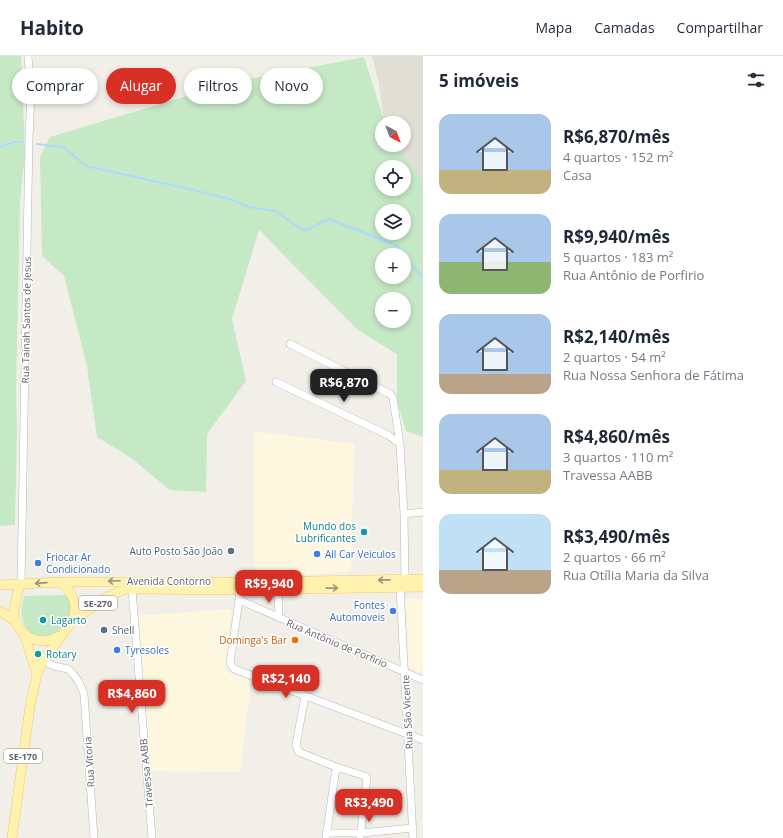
<!DOCTYPE html>
<html lang="pt">
<meta charset="utf-8">
<style>
:root{--surface:#fff;--page:#f6f6f7;--text:#1f2937;--muted:#747a83;--line:#e0e1e3;--accent:#d93025}
body{margin:0;font-family:"Open Sans",sans-serif;background:var(--page);color:var(--text);height:100vh;display:flex;flex-direction:column;font-size:15px;white-space:nowrap}
*{box-sizing:border-box;margin:0}
p{font-size:13px;color:var(--muted)}
.icon{flex:none;width:22px;height:22px;fill:none;stroke:currentColor;stroke-width:2;stroke-linecap:round;stroke-linejoin:round}
.map{position:relative;flex:1;overflow:hidden}
.details{display:flex;flex-direction:column;background:var(--surface);width:360px}
.details>*{flex:none}
.guide{position:absolute;left:12px;top:12px;width:351px;height:36px;display:flex;gap:8px}
.needle{width:26px;rotate:139deg}
.controls{position:absolute;left:375px;top:60px;display:grid;gap:8px}
.controls a{display:grid;place-items:center;width:36px;height:36px;border-radius:50%;background:var(--surface);box-shadow:0 2px 6px #0003;font-size:20px}
.price{position:absolute;translate:-50% -34px;padding:0 9px;border-radius:8px;background:var(--accent);color:#fff;font-size:13px;line-height:26px;filter:drop-shadow(0 1px 2px #0008)}
.price::after{content:'';position:absolute;left:50%;top:24px;width:12px;height:9px;margin-left:-6px;background:inherit;clip-path:polygon(0 0,100% 0,50% 100%)}
.price.selected{background:#222;color:#fff}
ul{padding:0;list-style:none}
li{display:flex;align-items:center;gap:12px;height:100px;padding:0 16px}
li span{display:grid;place-items:center;flex:none;width:112px;height:80px;border-radius:12px;color:#555}
li>.icon{margin-inline-start:auto}
span .icon{width:48px;height:48px;fill:#fffc;stroke-width:1}
li b{font-size:17px}
h2{display:flex;justify-content:space-between;align-items:center;height:48px;padding:0 16px;font-size:17px}
.pill{padding:0 14px;border-radius:18px;background:var(--surface);box-shadow:0 2px 6px #0003;font-size:14px;line-height:36px}
.pill.selected{background:var(--accent);color:#fff}
header{display:flex;align-items:center;gap:24px;box-sizing:border-box;height:56px;padding:0 20px;background:var(--surface);border-bottom:1px solid var(--line)}
header strong{font-size:19px}
nav{display:flex;gap:22px;margin-inline-start:auto;font-size:14px}
main{display:flex;flex:1;min-height:0}
.map>svg:first-child{display:block}
.commercial{fill:#fef7e0}
.education{fill:#e1ded6}
.green{fill:#c5e8c5;fill-rule:evenodd}
.lines{fill:none;stroke-linecap:round;stroke-linejoin:round}
.stream{stroke:#aadaff;stroke-width:2}
.minor-casing{stroke:#b5b8bc;stroke-width:8}
.major-casing{stroke:#f2c960;stroke-width:10}
.minor{stroke:#fff;stroke-width:7}
.major{stroke:#fff2af;stroke-width:9}
.oneway{stroke:#979581}
.culture-dot{fill:#0f9aa8;stroke:#fff;stroke-width:1.5}
.service-dot{fill:#5c6f8a;stroke:#fff;stroke-width:1.5}
.shop-dot{fill:#3f7fe0;stroke:#fff;stroke-width:1.5}
.food-dot{fill:#e8710a;stroke:#fff;stroke-width:1.5}
.labels{text-anchor:middle;dominant-baseline:central;stroke-width:3;stroke-linejoin:round;paint-order:stroke}
.shield{fill:#fff;stroke:#8f9295;stroke-width:1}
.shield-label{font-size:9px;font-weight:bold;fill:#5f6368}
.street-label{font-size:10px;fill:#5f6368;stroke:#fff}
.culture-label{font-size:10px;fill:#0d838f;stroke:#fff;text-anchor:start}
.service-label{font-size:10px;fill:#4e5e75;stroke:#fff;text-anchor:end}
.shop-label{font-size:10px;fill:#366cbe;stroke:#fff;text-anchor:start}
.food-label{font-size:10px;fill:#c56008;stroke:#fff;text-anchor:end}
</style>
<header>
<strong>Habito</strong>
<nav><a>Mapa</a><a>Camadas</a><a>Compartilhar</a></nav>
</header>
<main>
<div class="map">
<svg width="423" height="782" viewBox="0 0 423 782">
<rect width="100%" height="100%" fill="#f1efe8"/>
<!-- commercial -->
<path class="commercial" d="M254 375 354 388 351 516 256 522 254 504Z
M406 542 423 543V617L408 611Z
M231 553 229 600 226 615 251 625 240 716 144 715 135 560Z"/>
<!-- education -->
<path class="education" d="M372 0H423V203L404 177V111L386 89H404V67H384L379 27Z"/>
<!-- green -->
<path class="green" d="M0 0H21L25 97 20 145 16 335 17 373 15 469 0 470Z
M364 1 385 67H382V89H395L423 125V381L406 375 397 346V298L358 274 259 174 232 263 246 325 207 378 206 436 170 434 131 402 97 381 87 310 64 220 42 200 40 101 50 81 234 26ZM382 111H404V133H382ZM382 155H404V177H382ZM382 199H404V221H382ZM382 243H404V265H382Z
M68 539C69 544 71 550 71 555 65 593 9 589 24 540Z"/>
<g class="lines">
<!-- stream -->
<path class="stream" d="M37 88 63 91 86 110 185 132 233 144 249 151 276 155 304 175 329 163 398 190 414 212 423 222
M0 91 14 86H22"/>
<defs>
<path id="minor" d="M290 288 390 338 393 342 400 388 404 458 405 523
M276 326 388 379 400 388
M404 458 423 456
M21 528 29 82 31 37 28 0
M400 531 413 782
M132 533 152 782
M278 533 279 562
M239 540V544L423 624
M239 544 230 607 234 613 423 684
M43 605 54 610 68 613 73 618 79 626 84 638 94 782
M305 640 296 689 299 696 336 711 365 720 367 722 360 782
M326 777H361L413 772
M326 782 336 711"/>
<path id="major" d="M60 526C73 537 78 546 73 564
M21 528C17 537 12 555 15 565 16 568 19 571 20 573 30 586 46 588 59 580
M0 529 60 526H252L423 523
M0 555 15 565
M24 578 37 618
M12 782 30 650 37 618 43 605 73 564 107 541 125 533H132L239 534 423 531"/>
</defs>
<!-- minor casing -->
<use href="#minor" class="minor-casing"/>
<!-- major casing -->
<use href="#major" class="major-casing"/>
<!-- minor -->
<use href="#minor" class="minor"/>
<!-- major -->
<use href="#major" class="major"/>
</g>
<!-- one-way arrows -->
<defs><path id="oneway-shaft" d="M-6 0H5M1.5-3L5.5 0L1.5 3" fill="none" stroke-width="1.6" stroke-linecap="round" stroke-linejoin="round"/></defs>
<g class="oneway">
<use href="#oneway-shaft" transform="translate(384 524) rotate(179)"/>
<use href="#oneway-shaft" transform="translate(114 525) rotate(178)"/>
<use href="#oneway-shaft" transform="translate(41 527) rotate(176)"/>
<use href="#oneway-shaft" transform="translate(332 532) rotate(-1)"/>
</g>
<!-- markers -->
<g class="culture-dot">
<circle cx="364" cy="476" r="4"/>
<circle cx="43" cy="564" r="4"/>
<circle cx="38" cy="598" r="4"/>
</g>
<g class="service-dot">
<circle cx="231" cy="495" r="4"/>
<circle cx="104" cy="574" r="4"/>
</g>
<g class="shop-dot">
<circle cx="317" cy="498" r="4"/>
<circle cx="38" cy="507" r="4"/>
<circle cx="393" cy="555" r="4"/>
<circle cx="117" cy="594" r="4"/>
</g>
<circle class="food-dot" cx="295" cy="584" r="4"/>
<g class="labels">
<!-- shield labels -->
<g class="shield">
<rect x="79" y="540" width="38" height="14" rx="3"/>
<rect x="4" y="693" width="38" height="14" rx="3"/>
</g>
<g class="shield-label">
<text x="98" y="547">SE-270</text>
<text x="23" y="700">SE-170</text>
</g>
<!-- street labels -->
<g class="street-label">
<text transform="translate(26 264) rotate(-89)">Rua Tainah Santos de Jesus</text>
<text x="169" y="525">Avenida Contorno</text>
<text transform="translate(337 587) rotate(23)">Rua Antônio de Porfirio</text>
<text transform="translate(407 656) rotate(-93)">Rua São Vicente</text>
<text transform="translate(89 706) rotate(-94)">Rua Vitoria</text>
<text transform="translate(146 717) rotate(-95)">Travessa AABB</text>
</g>
<!-- culture labels -->
<g class="culture-label">
<text x="356" y="470" text-anchor="end">Mundo dos<tspan x="356" dy="12">Lubrificantes</tspan></text>
<text x="51" y="564">Lagarto</text>
<text x="46" y="598">Rotary</text>
</g>
<!-- service labels -->
<g class="service-label">
<text x="223" y="495">Auto Posto São João</text>
<text x="112" y="574" text-anchor="start">Shell</text>
</g>
<!-- shop labels -->
<g class="shop-label">
<text x="325" y="498">All Car Veículos</text>
<text x="46" y="501">Friocar Ar<tspan x="46" dy="12">Condicionado</tspan></text>
<text x="385" y="549" text-anchor="end">Fontes<tspan x="385" dy="12">Automoveis</tspan></text>
<text x="125" y="594">Tyresoles</text>
</g>
<!-- food labels -->
<g class="food-label">
<text x="287" y="584">Dominga's Bar</text>
</g>
</g>
</svg>
<div class="controls">
<a><svg class="needle" viewBox="-14 -14 28 28"><path d="M0-13l5 13h-10z" fill="#e53935"/><path d="M0 13l5-13h-10z" fill="#747a83"/></svg></a>
<a><svg class="icon" aria-label="locate" viewBox="0 0 24 24"><circle cx="12" cy="12" r="6"/><path d="M12 2v4M12 18v4M2 12h4M18 12h4"/></svg></a>
<a><svg class="icon" aria-label="layers" viewBox="0 0 24 24"><path d="M12 4l9 5-9 5-9-5zM3 14l9 5 9-5"/></svg></a>
<a>+</a>
<a>−</a>
</div>
<b class="price selected" style="left:344px;top:347px">R$6,870</b>
<b class="price" style="left:269px;top:548px">R$9,940</b>
<b class="price" style="left:286px;top:643px">R$2,140</b>
<b class="price" style="left:132px;top:658px">R$4,860</b>
<b class="price" style="left:369px;top:767px">R$3,490</b>
<div class="guide">
<a class="pill">Comprar</a>
<a class="pill selected">Alugar</a>
<a class="pill">Filtros</a>
<a class="pill">Novo</a>
</div>
</div>
<section class="details">
<h2>5 imóveis<svg class="icon" aria-label="filters" viewBox="0 0 24 24"><path d="M4 7h16M4 17h16"/><circle cx="9" cy="7" r="2"/><circle cx="15" cy="17" r="2"/></svg></h2>
<ul>
<li><span style="background:linear-gradient(#a9c7e8 70%,#c2b280 0)"><svg class="icon" aria-label="home" viewBox="0 0 24 24"><path d="M3 11l9-7 9 7M6 9v11h12V9"/></svg></span><div><b>R$6,870/mês</b><p>4 quartos · 152 m²</p><p>Casa</p></div></li>
<li><span style="background:linear-gradient(#a9c7e8 60%,#8fb573 0)"><svg class="icon" aria-label="home" viewBox="0 0 24 24"><path d="M3 11l9-7 9 7M6 9v11h12V9"/></svg></span><div><b>R$9,940/mês</b><p>5 quartos · 183 m²</p><p>Rua Antônio de Porfirio</p></div></li>
<li><span style="background:linear-gradient(#a9c7e8 75%,#b9a48a 0)"><svg class="icon" aria-label="home" viewBox="0 0 24 24"><path d="M3 11l9-7 9 7M6 9v11h12V9"/></svg></span><div><b>R$2,140/mês</b><p>2 quartos · 54 m²</p><p>Rua Nossa Senhora de Fátima</p></div></li>
<li><span style="background:linear-gradient(#a9c7e8 70%,#c2b280 0)"><svg class="icon" aria-label="home" viewBox="0 0 24 24"><path d="M3 11l9-7 9 7M6 9v11h12V9"/></svg></span><div><b>R$4,860/mês</b><p>3 quartos · 110 m²</p><p>Travessa AABB</p></div></li>
<li><span style="background:linear-gradient(#bfe0f5 70%,#b9a48a 0)"><svg class="icon" aria-label="home" viewBox="0 0 24 24"><path d="M3 11l9-7 9 7M6 9v11h12V9"/></svg></span><div><b>R$3,490/mês</b><p>2 quartos · 66 m²</p><p>Rua Otília Maria da Silva</p></div></li>
</ul>
</section>
</main>
